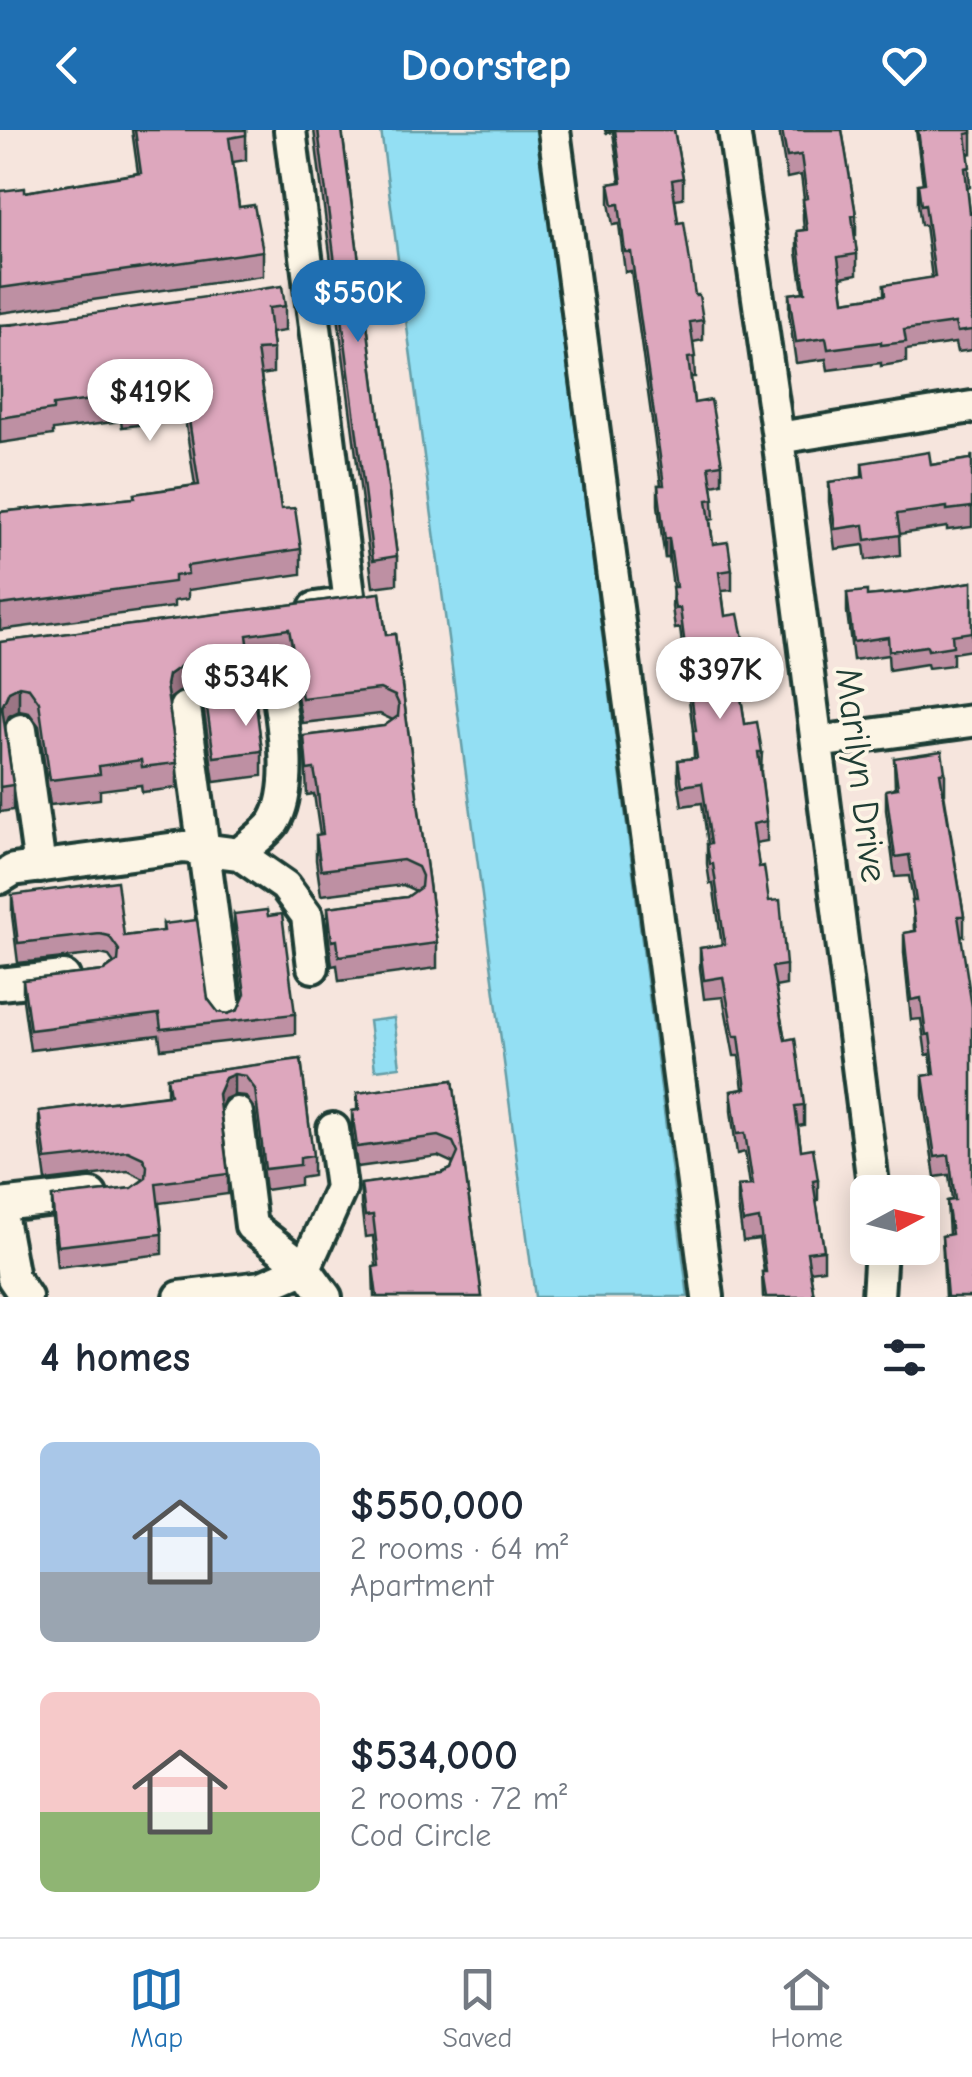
<!DOCTYPE html>
<meta charset="utf-8">
<style>
:root{--surface:#fff;--page:#f6f6f7;--text:#1f2937;--muted:#747a83;--line:#e0e1e3;--accent:#1f6fb2}
body{margin:0;font-family:"Comic Neue",sans-serif;background:var(--page);color:var(--text);height:100vh;display:flex;flex-direction:column;font-size:38px;white-space:nowrap}
*{box-sizing:border-box;margin:0}
p{font-size:32px;color:var(--muted)}
.icon{flex:none;width:55px;height:55px;fill:none;stroke:currentColor;stroke-width:2;stroke-linecap:round;stroke-linejoin:round}
.map{position:relative;height:1167px;overflow:hidden}
.details{display:flex;flex-direction:column;background:var(--surface);flex:1}
.details>*{flex:none}
.needle{width:65px;rotate:83deg}
.controls{position:absolute;left:850px;top:1045px;display:grid;gap:20px}
.controls a{display:grid;place-items:center;width:90px;height:90px;border-radius:15px;background:var(--surface);box-shadow:0 5px 25px #0003;font-size:50px}
.price{position:absolute;translate:-50% -85px;padding:0 22px;border-radius:35px;background:#fff;color:#222;font-size:32px;line-height:65px;filter:drop-shadow(0 2px 5px #0008)}
.price::after{content:'';position:absolute;left:50%;top:60px;width:30px;height:22px;margin-left:-15px;background:inherit;clip-path:polygon(0 0,100% 0,50% 100%)}
.price.on{background:var(--accent);color:#fff}
ul{padding:0;list-style:none}
li{display:flex;align-items:center;gap:30px;height:250px;padding:0 40px}
li span{display:grid;place-items:center;flex:none;width:280px;height:200px;border-radius:15px;color:#555}
li>.icon{margin-inline-start:auto}
span .icon{width:120px;height:120px;fill:#fffc;stroke-width:1}
li b{font-size:42px}
h2{display:flex;justify-content:space-between;align-items:center;height:120px;padding:0 40px;font-size:42px}
header{display:flex;justify-content:space-between;align-items:center;height:130px;padding:0 40px;background:var(--accent);color:#fff;font-size:45px;font-weight:700}
.tabs{display:flex;justify-content:space-around;align-items:center;height:140px;border-top:2px solid var(--line);background:var(--surface);font-size:28px;color:var(--muted)}
.tabs a{display:grid;justify-items:center;gap:5px}
.tabs .on{color:var(--accent)}
.map>svg:first-child{display:block}
.water{fill:#93dff3;stroke:#659ea7;stroke-width:2.5}
.lines{fill:none;stroke-linecap:round;stroke-linejoin:round}
.minor-casing{stroke:#1f3d34;stroke-width:38}
.minor{stroke:#fcf5e5;stroke-width:30}
.wall{fill:#be90a3;stroke:#1f3d34;stroke-width:2.5}
.shaded-wall{fill:#9b7584;stroke:#1f3d34;stroke-width:2.5}
.building{fill:#dda7bd;stroke:#1f3d34;stroke-width:2.5}
.labels{text-anchor:middle;dominant-baseline:central;stroke-width:8;stroke-linejoin:round;paint-order:stroke}
.street-label{font-size:38px;fill:#1f3d34;stroke:#fcf5e5}
</style>
<header><svg class="icon" aria-label="back" viewBox="0 0 24 24"><path d="M15 5l-7 7 7 7"/></svg>Doorstep<svg class="icon" aria-label="heart" viewBox="0 0 24 24"><path d="M12 20l-8-8c-3-5 5-10 8-4 3-6 11-1 8 4z"/></svg></header>
<div class="map">
<svg width="972" height="1167" viewBox="0 0 972 1167">
<rect width="100%" height="100%" fill="#f6e5dd"/>
<filter id="ink" filterUnits="userSpaceOnUse"><feTurbulence type="fractalNoise" baseFrequency=".01" numOctaves="2"/><feDisplacementMap in="SourceGraphic" scale="20" xChannelSelector="R" yChannelSelector="G"/><feConvolveMatrix kernelMatrix="1 2 1 2 8 2 1 2 1" color-interpolation-filters="sRGB"/></filter>
<g filter="url(#ink)">
<!-- water -->
<path class="water" d="M381 0H537L688 1167H535Z
M394 888 400 937 375 940 369 891Z"/>
<g class="lines">
<defs>
<path id="minor" d="M290 0 350 473 315 478
M554 0 708 1167
M734 0 778 308 874 1062
M778 308 972 277
M185 578 226 886
M21 600 40 737
M817 612 972 591
M239 724C250 714 266 703 274 692 293 661 284 601 279 567
M0 748 13 740 184 717 239 724 285 756 307 786 313 837
M0 854 64 847
M237 983 251 1096 305 1138 326 1167
M0 1075 91 1065
M0 1078 13 1148 26 1167
M305 1138 341 1058 333 999
M180 1167 262 1157 305 1138
M878 1167 881 1118"/>
</defs>
<!-- minor casing -->
<use href="#minor" class="minor-casing"/>
<!-- minor -->
<use href="#minor" class="minor"/>
</g>
<!-- wall -->
<path class="wall" d="M132 0H246V30L233 32 239 77 263 121V146L0 183V61L25 62 138 43Z
M314 0H342L397 426V454L373 457Z
M605 0H674L683 48V68L675 69 678 93 695 165 703 190V210L693 212 695 247H691L694 273 722 334V353L712 355 714 389 710 390 713 414 732 440V460L722 461 725 486 751 547V567L741 568 745 594 762 622 761 642 767 691V711L755 713 759 737 786 835V855L775 857 785 910 804 975V995L798 996 801 1020 818 1050V1070H816L824 1120V1139L810 1141 814 1167H763L762 1142H764L759 1109 743 1111 738 1076V1056L750 1055 745 1022 737 1024 731 981V961L743 959 739 926H734L723 867 704 869 700 838V818L722 815 713 754H710L707 734V714H708L702 673 682 676 678 650V630L694 628 693 601 680 498 675 499 672 477 673 457 669 428H665L662 408 658 375V355H661L631 141 625 142 619 94 613 95 609 73V54L620 52 613 2 606 3Z
M779 0H842L856 85V105H854L857 124V144L841 147 844 171 884 165V155L932 148 925 95H921L918 74V54H923L916 0H972V23L968 24 970 57 967 58 970 83 972 82V220L957 222 955 213 906 220V232L881 236V233L828 240 826 229 796 233 789 184V164L803 162 797 122V101L804 100 803 89V69H804L801 45 787 48Z
M285 176V201L271 203 273 219V243L261 245 281 379 301 419V444L188 460V469L174 471V477L0 500V382L134 368V364L195 355 185 289 122 297 121 291 53 300V305L0 313V195Z
M972 325V397L947 400V397L899 404 900 425 866 430 864 415 835 419 829 372V352L862 347V333L931 335 971 329Z
M972 452V520L953 523V535L928 538 927 534 889 540 888 525 853 530 847 482V463L867 466 909 462Z
M380 463 386 505 395 504 437 813V838L339 851 337 835 332 836 328 802V777L407 767 416 761 403 755 321 765 316 730V705H320L314 664 307 665 304 606 384 596 393 590 380 584 302 593 289 524 250 530 262 621V646L214 652 203 575 193 561 182 560 168 570 177 633V658L142 662 141 655 100 660V669L50 675 39 596 29 583 19 581 9 586 5 595 13 655V680L0 682V512Z
M894 628 945 642V663H944L964 786V806H961L972 1167H945L942 1106 949 1105 947 1071 952 1070 949 1045 935 1047 923 966V946L933 945 930 924 926 925 921 889 911 890 904 823V803L914 801 913 771 909 746 895 747 886 680V660L895 658Z
M12 765 124 806 163 801V794L208 869 218 882 228 884 238 880 243 869 234 804V784L295 884V904L161 919 159 905 30 920 23 870V850L104 841 114 833 109 826 100 824 18 833 12 785Z
M301 929 313 1026V1046L300 1048V1055L265 1060 255 980 245 966 234 965 225 969 220 980 228 1044V1064L159 1073 162 1104V1124L57 1137 52 1088V1067L132 1058 144 1049 128 1041 46 1051 39 1001V981L167 965V947Z
M453 950 482 1167H374L373 1137 376 1136 373 1106 365 1107 361 1074V1054L442 1043 451 1039 453 1033 438 1026 357 1037 352 1001V981L357 980V963Z"/>
<!-- shaded-wall -->
<path class="shaded-wall" d="M669 408V428H665V409Z
M182 535V560L168 570 166 555 168 545Z
M19 556V581L9 586 2 602V577L9 561Z
M234 944V965L225 969 218 984V964L225 948Z"/>
<!-- building -->
<path class="building" d="M135 0H246V5L229 8 239 77 254 75 263 121 0 158V61L25 58V62L141 43Z
M318 0H342L397 426 373 430Z
M615 0H674L683 48 672 50 678 93 684 92 695 165H699L703 190 690 192 695 227 688 228 694 273 711 270 722 334 709 336 714 369 707 370 713 414 728 412 732 440 719 442 725 486 738 484 751 547 738 548 745 594 757 592 762 622H758L767 691 753 694 759 737 764 736 769 771 780 770 786 835 772 837 785 910 795 908 804 975 795 976 801 1020 813 1018 818 1050 813 1051 824 1120 807 1122 814 1167H766L762 1142H766L759 1089 743 1092 738 1056 753 1055 745 1003 737 1004 731 961 746 959 739 906H734L723 847 704 850 700 818 725 814 713 734H710L707 714 711 713 702 653 682 656 678 630 697 628 693 601H696L680 478 675 479 672 457H676L669 408 665 409 662 388 658 355H664L631 122H625L619 74 613 75 609 54 622 52Z
M782 0H842L856 85 852 86 857 124 838 127 844 171 885 165 884 155 935 147 925 74 921 75 918 54 925 53 918 0H972V3L966 4 970 37 965 38 970 83 972 82V200L957 202 955 193 904 200 906 212 881 215V212L828 219 826 208 796 212 789 164 805 162 797 101 807 100 803 69 807 68 801 25 787 27Z
M282 156 285 176 268 178 273 219 257 220 281 379 295 378 301 419 187 436 188 444 174 446V452L0 475V382L135 368 134 364 199 355 185 264 122 272 121 266 53 275V280L0 288V195L3 196Z
M929 322 931 335 971 329 972 325V377L947 380V377L897 384 900 405 866 410 864 395 835 399 829 352 864 347 862 333Z
M972 452V502L952 505 953 516 928 520 927 516 889 521 888 507 853 512 847 463 867 461V466L909 462Z
M380 463 386 505 395 504 437 813 339 826 337 810 332 811 328 777 407 767 421 757 422 746 418 737 403 730 321 740 316 705 323 704 317 655 314 639 307 640 304 606 384 596 398 586 399 575 395 566 380 559 302 568 289 499 247 505 262 621 214 627 203 550 193 536 182 535 168 545 166 555 177 633 142 637 141 630 99 636 100 644 50 650 39 572 29 558 19 556 9 561 2 577 13 655 0 657V512Z
M942 621 945 642 940 643 964 786H958L972 877V1167H947L942 1106 952 1104 947 1071 955 1070 949 1025 935 1027 923 946 935 944 930 904 926 905 921 868 911 870 904 803 916 801 912 771H916L909 725 895 727 886 660 898 658 894 628Z
M117 751 124 806 164 801 163 794 197 790 208 869 218 882 228 884 238 880 245 864 234 784 267 780 268 786 282 784 295 884 161 899 159 884 30 900 23 850 104 841 118 831 119 820 109 806 100 804 18 813 12 765Z
M301 929 313 1026 300 1028V1035L265 1039 255 959 245 946 234 944 225 948 218 964 228 1044 156 1053 162 1104 57 1116 52 1067 132 1058 146 1048 147 1036 143 1028 128 1021 46 1030 39 981 170 965 167 947Z
M453 950 482 1167H377L373 1137 379 1136 373 1085 365 1086 361 1054 442 1043 451 1039 458 1023 453 1012 438 1006 357 1017 352 981 359 980 357 963Z"/>
</g>
<g class="labels">
<!-- street labels -->
<g class="street-label">
<text transform="translate(861 645) rotate(83)">Marilyn Drive</text>
</g>
</g>
</svg>
<div class="controls">
<a><svg class="needle" viewBox="-14 -14 28 28"><path d="M0-13l5 13h-10z" fill="#e53935"/><path d="M0 13l5-13h-10z" fill="#747a83"/></svg></a>
</div>
<b class="price on" style="left:358px;top:215px">$550K</b>
<b class="price" style="left:150px;top:314px">$419K</b>
<b class="price" style="left:720px;top:592px">$397K</b>
<b class="price" style="left:246px;top:599px">$534K</b>
</div>
<section class="details">
<h2>4 homes<svg class="icon" aria-label="filters" viewBox="0 0 24 24"><path d="M4 7h16M4 17h16"/><circle cx="9" cy="7" r="2"/><circle cx="15" cy="17" r="2"/></svg></h2>
<ul>
<li><span style="background:linear-gradient(#a9c7e8 65%,#9aa5b1 0)"><svg class="icon" aria-label="home" viewBox="0 0 24 24"><path d="M3 11l9-7 9 7M6 9v11h12V9"/></svg></span><div><b>$550,000</b><p>2 rooms · 64 m²</p><p>Apartment</p></div></li>
<li><span style="background:linear-gradient(#f6c9c9 60%,#8fb573 0)"><svg class="icon" aria-label="home" viewBox="0 0 24 24"><path d="M3 11l9-7 9 7M6 9v11h12V9"/></svg></span><div><b>$534,000</b><p>2 rooms · 72 m²</p><p>Cod Circle</p></div></li>
</ul>
</section>
<nav class="tabs">
<a class="on"><svg class="icon" aria-label="map" viewBox="0 0 24 24"><path d="M3 6l6-2 6 2 6-2v14l-6 2-6-2-6 2zM9 4v14M15 6v14"/></svg>Map</a>
<a><svg class="icon" aria-label="saved" viewBox="0 0 24 24"><path d="M7 4h10v16l-5-4-5 4z"/></svg>Saved</a>
<a><svg class="icon" aria-label="home" viewBox="0 0 24 24"><path d="M3 11l9-7 9 7M6 9v11h12V9"/></svg>Home</a>
</nav>
